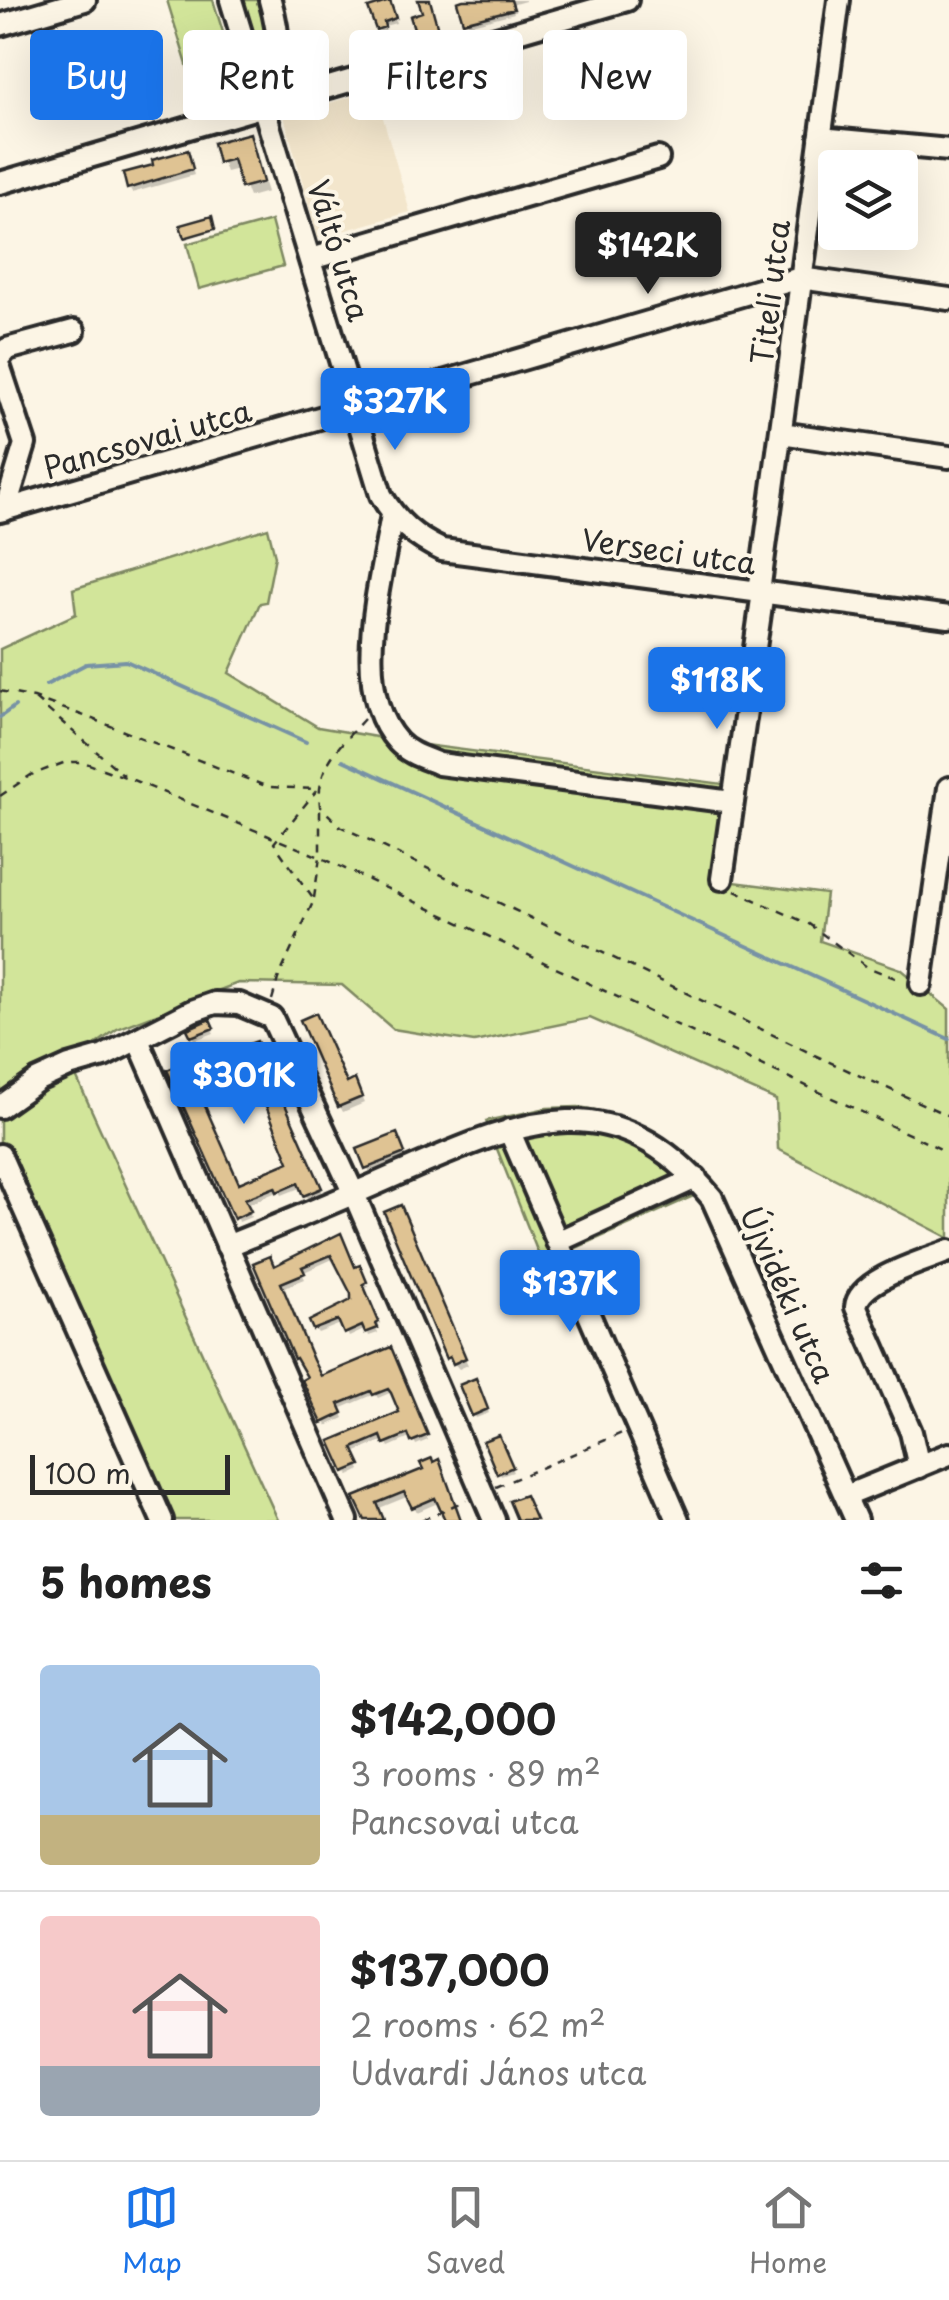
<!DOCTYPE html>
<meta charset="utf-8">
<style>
:root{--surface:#fff;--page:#f2f2f2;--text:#222;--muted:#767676;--line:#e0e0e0;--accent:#1a73e8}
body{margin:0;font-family:"Playpen Sans",sans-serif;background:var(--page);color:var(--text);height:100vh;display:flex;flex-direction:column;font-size:38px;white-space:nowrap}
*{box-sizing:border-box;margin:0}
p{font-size:32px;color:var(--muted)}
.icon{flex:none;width:55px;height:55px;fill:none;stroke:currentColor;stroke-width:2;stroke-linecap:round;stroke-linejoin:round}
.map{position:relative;height:1520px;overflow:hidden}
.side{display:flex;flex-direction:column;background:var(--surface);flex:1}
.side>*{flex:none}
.banner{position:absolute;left:30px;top:30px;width:890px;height:90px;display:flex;gap:20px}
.fabs{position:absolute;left:818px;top:150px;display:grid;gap:20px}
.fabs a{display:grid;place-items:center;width:100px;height:100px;border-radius:10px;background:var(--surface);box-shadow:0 10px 40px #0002;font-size:50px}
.scale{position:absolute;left:30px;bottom:25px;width:200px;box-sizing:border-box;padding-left:10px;border:5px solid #2b2b2b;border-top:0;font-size:28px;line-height:35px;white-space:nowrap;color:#2b2b2b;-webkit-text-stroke:8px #fcf5e5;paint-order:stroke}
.price{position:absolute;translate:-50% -85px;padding:0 22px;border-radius:10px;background:var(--accent);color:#fff;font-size:32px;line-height:65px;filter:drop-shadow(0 2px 5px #0008)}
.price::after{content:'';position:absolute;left:50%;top:60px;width:30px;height:22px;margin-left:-15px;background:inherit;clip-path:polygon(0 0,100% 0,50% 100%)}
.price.current{background:#222;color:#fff}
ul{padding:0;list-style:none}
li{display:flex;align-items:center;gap:30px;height:250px;padding:0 40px}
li+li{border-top:2px solid var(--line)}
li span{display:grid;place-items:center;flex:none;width:280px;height:200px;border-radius:10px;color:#555}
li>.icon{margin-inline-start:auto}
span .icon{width:120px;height:120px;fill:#fffc;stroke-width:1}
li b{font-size:42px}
h2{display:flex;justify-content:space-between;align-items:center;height:120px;padding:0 40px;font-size:42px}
.chip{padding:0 35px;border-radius:10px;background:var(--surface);box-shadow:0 10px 40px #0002;font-size:35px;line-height:90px}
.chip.current{background:var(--accent);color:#fff}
.dock{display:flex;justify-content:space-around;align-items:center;height:140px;border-top:2px solid var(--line);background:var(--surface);font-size:28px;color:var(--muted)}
.dock a{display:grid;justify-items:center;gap:5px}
.dock .current{color:var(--accent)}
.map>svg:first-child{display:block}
.built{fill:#f3e6cc}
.green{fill:#d2e59a;stroke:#7e8862;stroke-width:2.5}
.shadow{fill:#0003;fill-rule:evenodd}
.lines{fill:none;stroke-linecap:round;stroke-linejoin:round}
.stream{stroke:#7792a5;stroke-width:4}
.building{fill:#dfc393;stroke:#2b2b2b;stroke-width:2.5;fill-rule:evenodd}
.minor-casing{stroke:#2b2b2b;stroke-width:28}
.path{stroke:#2b2b2b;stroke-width:2.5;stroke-dasharray:8 8;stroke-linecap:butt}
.minor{stroke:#fcf5e5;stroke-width:20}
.labels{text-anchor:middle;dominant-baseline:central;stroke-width:8;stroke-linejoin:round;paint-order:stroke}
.street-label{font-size:30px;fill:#2b2b2b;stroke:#fcf5e5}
</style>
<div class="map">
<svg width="949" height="1520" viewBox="0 0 949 1520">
<rect width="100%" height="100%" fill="#fcf5e5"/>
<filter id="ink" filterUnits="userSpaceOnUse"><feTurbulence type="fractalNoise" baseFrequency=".01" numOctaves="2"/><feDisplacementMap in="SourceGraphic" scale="20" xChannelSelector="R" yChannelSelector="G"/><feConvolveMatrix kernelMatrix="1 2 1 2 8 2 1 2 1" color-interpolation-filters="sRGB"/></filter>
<g filter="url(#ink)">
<!-- built -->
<path class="built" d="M375 90 410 212 318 238 284 116Z"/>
<!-- green -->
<path class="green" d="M167 0H213L243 97 201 110Z
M236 0H265L272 53 265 78Z
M271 221 283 266 199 289 187 244Z
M268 528 275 556 266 602 260 603 229 673 318 727 417 744 746 787 734 882 826 894 820 941 901 969 949 1009V1238L778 1149 776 1100 590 1018 474 1042 393 1029 342 985 238 983 117 1029 70 1063 278 1520H170L0 1144V649L76 614 73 589Z
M578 1107C641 1116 673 1140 716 1186L542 1263 486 1121 547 1108Z"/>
<!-- shadow -->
<path class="shadow" d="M421 0H429L439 33 420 38 418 34 425 14Z
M465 0H525V1L511 5 514 13 468 25Z
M391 8 396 23 384 26 386 31 381 33 378 29Z
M249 136 267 192 249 197 238 169 226 172 216 145Z
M189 158 194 175 132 193 129 188Z
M209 1022 214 1033 195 1040 190 1030Z
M259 1049 322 1194 308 1200 302 1187 282 1195 279 1191 246 1205 251 1217 239 1222 191 1079ZM259 1083 292 1163 238 1186 201 1102Z
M347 1086 357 1088 364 1103 343 1112 340 1106Z
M400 1143 407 1160 371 1175 360 1151Z
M387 1213 403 1214 468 1365 459 1369 449 1358Z
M340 1236 355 1269 361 1272 368 1287 363 1289 380 1327 376 1329 378 1333 369 1336 366 1329 349 1337 343 1323 318 1333 315 1329 353 1302V1294L335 1258 302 1273 305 1279 282 1288 320 1379 392 1355 428 1440 416 1445 412 1437 389 1447 385 1440 354 1453 361 1470 349 1476 334 1442 402 1413 392 1392 378 1398 375 1394 340 1409 344 1418 327 1426 306 1381 310 1378 274 1269Z
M477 1386 489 1413 476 1418 474 1414Z
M498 1438 513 1472 501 1476 486 1443Z
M426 1470 460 1520H448L440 1502 417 1512 409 1496 377 1509 382 1520H367L357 1498Z"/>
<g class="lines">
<!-- stream -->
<path class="stream" d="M46 685 86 664 126 661 306 742
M0 717 15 706
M343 760 949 1039"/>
</g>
<!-- building -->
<path class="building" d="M418 0H430L438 29 416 35 410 16 422 12Z
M463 0H511L514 9 463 22 457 2Z
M390 1 396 18 384 22 385 27 376 30 368 8Z
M250 133 263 182 241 188 233 159 218 163 213 143Z
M188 150 193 169 127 189 123 173 153 165 152 160Z
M212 216 215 229 184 238 180 225Z
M316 1013 347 1083 355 1079 362 1097 338 1107 300 1020Z
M210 1019 214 1028 191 1037 187 1029Z
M257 1041 322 1188 303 1196 298 1183 277 1192 275 1187 245 1199 251 1211 234 1219 167 1070 186 1062 192 1076 222 1063 219 1055ZM255 1079 289 1162 239 1183 201 1097 226 1086 228 1090Z
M397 1133 405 1153 365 1169 357 1149Z
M401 1205 466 1358 453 1364 450 1357 446 1359 384 1212Z
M341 1233 355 1267 360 1265 367 1282 363 1284 379 1322 376 1324 378 1328 365 1333 362 1326 344 1334 338 1320 313 1330 309 1321 351 1300V1294L331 1255 302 1267 305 1273 281 1283 313 1360 321 1376 391 1347 428 1435 411 1442 408 1434 384 1444 381 1436 353 1448 361 1465 344 1472 330 1441 399 1412 391 1393 388 1389 373 1395 371 1391 339 1404 343 1413 322 1423 302 1380 307 1377 296 1358 294 1359 253 1263 270 1256 274 1266Z
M476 1378 488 1409 472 1416 459 1385Z
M499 1435 513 1467 497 1474 483 1441Z
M432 1458 433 1462 439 1459 461 1520H445L435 1498 412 1508 404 1492 377 1503 384 1520H365L354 1497 423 1469 420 1463Z
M525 1495 536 1520H517L509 1501Z"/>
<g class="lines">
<defs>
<path id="minor" d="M231 0 381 495C396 521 414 537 442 550L949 617
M0 25 85 0
M265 105C282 68 281 38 270 0
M820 138 949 150
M0 183 627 0
M311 259 658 158
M0 357 7 349 74 331
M0 368 25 444 5 510
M781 433 949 457
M0 511 800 278 949 299
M392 514C382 579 348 688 398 742 409 754 425 758 439 764L732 802
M759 592 839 0
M722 879 763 592
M921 984 949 788
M138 1040 347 1520
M0 1107 38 1080 69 1066 104 1056 192 1011 215 1003 239 1004 272 1018 354 1194 494 1520
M509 1130 678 1520
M0 1155 162 1520
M557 1242 696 1178
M227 1246C284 1223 340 1200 396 1175 519 1122 611 1077 712 1198L856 1520
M919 1467 911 1432 856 1307C858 1279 924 1261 949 1251
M846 1496 949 1454"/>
</defs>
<!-- minor casing -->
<use href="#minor" class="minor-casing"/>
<!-- path -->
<path class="path" d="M0 691 34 698 90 718 268 787 317 789
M35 699 124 775
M364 719C339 747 316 766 320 806L340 826 825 1060 949 1116
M0 796 31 775 66 762H83L128 778 320 857 949 1153
M735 891 809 924 867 967 903 981
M314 898 320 857V807
M272 1000 278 979 314 900 274 843 317 790
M496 1487 622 1433
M422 1520 466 1500"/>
<!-- minor -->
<use href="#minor" class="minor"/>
</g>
</g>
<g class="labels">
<!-- street labels -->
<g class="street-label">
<text transform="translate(340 250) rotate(73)">Váltó utca</text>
<text transform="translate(769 292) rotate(-83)">Titeli utca</text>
<text transform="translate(147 438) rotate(-16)">Pancsovai utca</text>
<text transform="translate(669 550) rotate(8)">Verseci utca</text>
<text transform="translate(789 1294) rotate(66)">Újvidéki utca</text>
</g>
</g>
</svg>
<div class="fabs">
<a><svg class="icon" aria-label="layers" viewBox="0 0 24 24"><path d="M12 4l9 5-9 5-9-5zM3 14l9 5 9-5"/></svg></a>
</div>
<div class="scale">100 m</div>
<b class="price current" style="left:648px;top:297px">$142K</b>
<b class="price" style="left:395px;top:453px">$327K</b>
<b class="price" style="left:717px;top:732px">$118K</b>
<b class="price" style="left:244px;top:1127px">$301K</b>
<b class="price" style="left:570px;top:1335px">$137K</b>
<div class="banner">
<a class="chip current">Buy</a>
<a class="chip">Rent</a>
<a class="chip">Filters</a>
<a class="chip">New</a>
</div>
</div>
<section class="side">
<h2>5 homes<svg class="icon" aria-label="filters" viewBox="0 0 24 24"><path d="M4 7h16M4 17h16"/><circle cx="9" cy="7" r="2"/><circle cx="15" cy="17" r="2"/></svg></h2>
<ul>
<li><span style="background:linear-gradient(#a9c7e8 75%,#c2b280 0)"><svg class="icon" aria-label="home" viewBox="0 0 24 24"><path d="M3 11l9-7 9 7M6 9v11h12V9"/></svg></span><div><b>$142,000</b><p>3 rooms · 89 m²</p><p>Pancsovai utca</p></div></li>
<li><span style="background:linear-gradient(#f6c9c9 75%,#9aa5b1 0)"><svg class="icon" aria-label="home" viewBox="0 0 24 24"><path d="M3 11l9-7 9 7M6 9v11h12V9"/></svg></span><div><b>$137,000</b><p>2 rooms · 62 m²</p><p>Udvardi János utca</p></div></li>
</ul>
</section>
<nav class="dock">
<a class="current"><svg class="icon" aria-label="map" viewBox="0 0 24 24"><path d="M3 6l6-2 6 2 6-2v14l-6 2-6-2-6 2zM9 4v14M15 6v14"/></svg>Map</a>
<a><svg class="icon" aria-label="saved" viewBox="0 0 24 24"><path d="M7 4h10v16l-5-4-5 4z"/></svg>Saved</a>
<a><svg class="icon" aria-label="home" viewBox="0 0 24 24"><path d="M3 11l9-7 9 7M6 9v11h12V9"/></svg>Home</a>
</nav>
